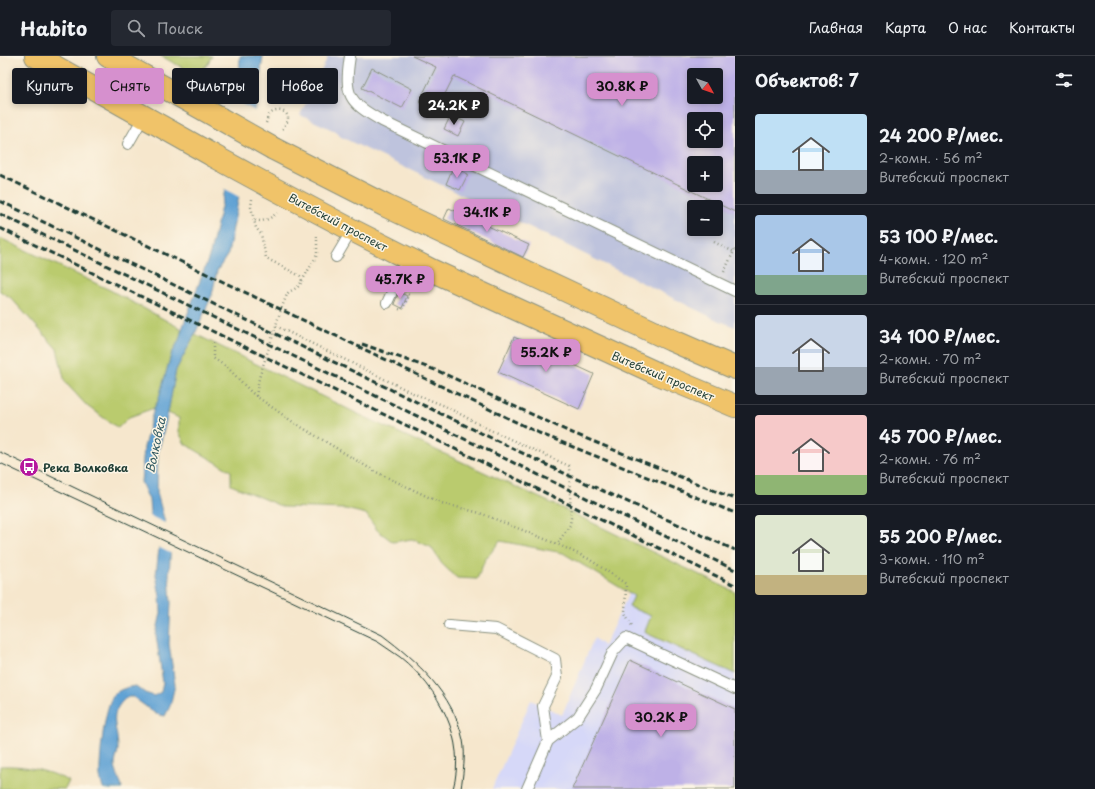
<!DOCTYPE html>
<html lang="ru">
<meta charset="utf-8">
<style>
:root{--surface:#171b24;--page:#242831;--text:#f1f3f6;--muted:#9ea1a6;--line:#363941;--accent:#d690ce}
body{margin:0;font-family:"Playpen Sans",sans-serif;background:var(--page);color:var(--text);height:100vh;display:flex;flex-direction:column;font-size:15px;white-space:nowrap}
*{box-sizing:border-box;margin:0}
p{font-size:13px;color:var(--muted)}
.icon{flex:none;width:22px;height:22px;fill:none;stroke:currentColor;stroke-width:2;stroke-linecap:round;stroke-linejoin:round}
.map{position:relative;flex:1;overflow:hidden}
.sheet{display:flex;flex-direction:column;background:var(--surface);width:360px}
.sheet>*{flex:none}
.guide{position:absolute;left:12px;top:12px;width:380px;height:36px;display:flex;gap:8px}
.needle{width:26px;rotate:130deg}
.tools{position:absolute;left:687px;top:12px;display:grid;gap:8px}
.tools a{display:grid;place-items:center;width:36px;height:36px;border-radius:4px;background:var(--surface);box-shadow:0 2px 6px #0003;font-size:20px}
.price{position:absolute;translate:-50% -34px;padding:0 9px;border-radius:8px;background:var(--accent);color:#111;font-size:13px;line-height:26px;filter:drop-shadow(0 1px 2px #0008)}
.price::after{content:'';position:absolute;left:50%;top:24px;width:12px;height:9px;margin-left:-6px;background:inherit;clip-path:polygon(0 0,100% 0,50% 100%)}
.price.selected{background:#222;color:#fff}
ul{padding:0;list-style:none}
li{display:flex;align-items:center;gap:12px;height:100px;padding:0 20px}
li+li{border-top:1px solid var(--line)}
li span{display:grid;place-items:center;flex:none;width:112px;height:80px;border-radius:4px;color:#555}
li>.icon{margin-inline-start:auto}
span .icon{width:48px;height:48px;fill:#fffc;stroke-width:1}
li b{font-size:17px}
h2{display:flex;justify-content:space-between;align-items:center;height:48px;padding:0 20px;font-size:17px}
.pill{padding:0 14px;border-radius:4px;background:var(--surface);box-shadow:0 2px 6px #0003;font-size:14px;line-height:36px}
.pill.selected{background:var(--accent);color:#111}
header{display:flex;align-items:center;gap:24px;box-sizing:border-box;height:56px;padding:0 20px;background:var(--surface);border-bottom:1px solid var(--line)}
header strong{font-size:19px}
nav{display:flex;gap:22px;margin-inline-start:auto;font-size:14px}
.search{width:280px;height:36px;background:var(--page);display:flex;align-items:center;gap:10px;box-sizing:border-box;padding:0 14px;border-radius:4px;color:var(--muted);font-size:15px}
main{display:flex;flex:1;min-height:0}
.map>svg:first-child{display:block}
.built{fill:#d6d8f8}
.industrial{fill:#bec3dd;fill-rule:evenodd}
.green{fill:#bacb6e;stroke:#6c8451}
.water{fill:#60a2d4;stroke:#407084}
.pier{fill:#f6e7cd}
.building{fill:#beb1e7;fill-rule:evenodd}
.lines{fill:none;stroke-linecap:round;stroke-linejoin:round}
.lane-casing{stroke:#8a9280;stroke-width:12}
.primary-casing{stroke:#8a9280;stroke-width:24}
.path{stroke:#8a9280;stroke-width:2.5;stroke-dasharray:1 3;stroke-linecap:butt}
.lane{stroke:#fff;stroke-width:10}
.primary{stroke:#f0c369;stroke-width:22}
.tram{stroke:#1f3d34;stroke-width:1}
.rail{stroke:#1f3d34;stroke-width:3;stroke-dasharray:6 3;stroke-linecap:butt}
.primary-bridge-casing{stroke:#8a9280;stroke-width:24;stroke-linecap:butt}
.primary-bridge{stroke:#f0c369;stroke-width:22}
.labels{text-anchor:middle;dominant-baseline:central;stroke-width:3;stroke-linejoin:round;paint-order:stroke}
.street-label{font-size:11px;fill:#1f3d34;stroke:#fcf5e5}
.poi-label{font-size:11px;font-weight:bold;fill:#1f3d34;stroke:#fcf5e5;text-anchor:start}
.water-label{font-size:12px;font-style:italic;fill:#325b64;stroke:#fcf5e5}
</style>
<header>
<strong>Habito</strong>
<div class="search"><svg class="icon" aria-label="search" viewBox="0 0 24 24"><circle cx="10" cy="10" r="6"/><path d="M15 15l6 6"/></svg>Поиск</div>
<nav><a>Главная</a><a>Карта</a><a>О нас</a><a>Контакты</a></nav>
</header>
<main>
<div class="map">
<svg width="735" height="733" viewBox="0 0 735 733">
<rect width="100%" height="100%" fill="#fcf5e5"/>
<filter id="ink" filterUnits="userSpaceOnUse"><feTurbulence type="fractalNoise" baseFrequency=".025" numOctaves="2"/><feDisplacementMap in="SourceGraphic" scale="8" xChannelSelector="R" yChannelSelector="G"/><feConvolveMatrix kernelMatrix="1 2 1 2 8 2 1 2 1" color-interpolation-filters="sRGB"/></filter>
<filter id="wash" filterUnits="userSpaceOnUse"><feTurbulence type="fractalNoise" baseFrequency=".012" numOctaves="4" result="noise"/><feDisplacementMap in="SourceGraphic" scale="16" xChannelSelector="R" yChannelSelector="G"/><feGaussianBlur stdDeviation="0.9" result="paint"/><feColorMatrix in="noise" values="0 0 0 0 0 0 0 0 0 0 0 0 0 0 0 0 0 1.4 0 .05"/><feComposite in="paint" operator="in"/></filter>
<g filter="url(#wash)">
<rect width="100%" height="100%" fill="#f6e7cd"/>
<!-- built -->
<path class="built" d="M629 537 634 540 629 551 651 560 645 575 646 578 735 618V733H492L531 644 562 659 594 582 604 590Z"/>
<!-- industrial -->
<path class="industrial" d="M326 0H735V271L715 263 540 176 341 81 335 75 300 59 328 1ZM694 19H716V41H694ZM694 63H716V85H694ZM694 107H716V129H694ZM694 151H716V173H694Z"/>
<!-- green -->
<path class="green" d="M161 0H212L207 9 196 19Z
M0 182 110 234 182 273 179 284 171 299 158 345 154 352 129 361 118 372 87 350 65 326 57 293 11 242 0 235Z
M195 278 358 358 564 453 735 536V618L646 577 645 575 651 560 629 551 634 540 563 497 500 485 485 504 477 523 457 522 442 508 431 491 412 483 393 486 377 474 366 458 346 453 283 451 231 429V415L185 388 179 376V362L168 357 176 314Z
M0 710C26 709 46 714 69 725L65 733H0Z"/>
<!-- water -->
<path class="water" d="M240 0H263L257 45 228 198 217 215 212 239 195 278 176 314 168 357 158 397 157 437 171 488 169 519 171 547 169 588 175 629 170 650 165 660 156 658 133 641H127C106 659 118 670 118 693 118 698 115 704 115 709 115 715 121 725 122 733H103C102 729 101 725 100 721 99 706 104 649 114 639 119 633 128 631 136 630L145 637 154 640 161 636 163 627 156 579 161 557 160 540 156 519 159 492 151 471 149 444 141 426 144 391 154 352 158 345 171 299 179 284 182 273 210 198 241 65 243 46 239 26Z"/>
<!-- pier -->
<path class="pier" d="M241 47 257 56 241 142 223 132 239 65Z
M148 459 167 468 173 488 172 498 156 490 150 471Z"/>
<g id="blocks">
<!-- building -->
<path class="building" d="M412 0H735V156L454 20 437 54 419 46 436 11ZM694 19H716V41H694ZM694 63H716V85H694ZM694 107H716V129H694Z
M372 12 412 33 402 52 362 32Z
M451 59 465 66 458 80 444 73Z
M453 111 468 118 460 134 446 128Z
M449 152 529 189 523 201 444 163Z
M399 236 407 240 402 252 394 248Z
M514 281 594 318 579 353 498 316Z
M630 604 735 653V733H572Z"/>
</g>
</g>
<g filter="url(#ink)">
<use href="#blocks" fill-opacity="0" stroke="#8a9280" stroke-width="1"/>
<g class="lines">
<defs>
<path id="lane" d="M350 0C344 39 348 46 382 65L735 235
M128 88 144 60
M336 201 352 174
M387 247 407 203
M449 569 496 573 555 603 557 621 543 650 548 685
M527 733 548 685 578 661 596 633 613 596 626 582 735 633"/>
<path id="primary" d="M36 0 212 99
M108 0 219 62
M274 93 386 150 671 284 735 312
M269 130 352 174 433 215 656 317 735 350"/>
</defs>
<!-- lane casing -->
<use href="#lane" class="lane-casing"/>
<!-- primary casing -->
<use href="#primary" class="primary-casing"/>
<!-- path -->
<path class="path" d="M266 67C267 65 267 63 268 61 271 53 287 52 288 62 288 66 284 70 282 74
M252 143 251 151 256 172 261 178 266 202 300 220 302 225C297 234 294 232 288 237 286 239 276 267 276 270L415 338 445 350 488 373 569 410 571 462 570 469 557 488
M255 164C263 167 271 162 277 157
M714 186 734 196
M724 216 735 193
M302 225 317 199V180
M399 253 402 254 409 239 405 237
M213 287V302L228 312 251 336 256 340 293 366 374 415 441 447 480 457 557 488 589 503 626 528 625 557 632 570
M256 340 259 322 276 270"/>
<!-- lane -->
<use href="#lane" class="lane"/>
<!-- primary -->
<use href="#primary" class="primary"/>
<!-- tram -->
<path class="tram" d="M0 396 382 579C418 606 453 638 463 684 466 700 463 717 461 733
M0 407 378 586C385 591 393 596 400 601 439 632 467 684 453 733"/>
<!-- rail -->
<path class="rail" d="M0 119 539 377 735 457
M0 145 570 420 735 494
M0 158 735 514
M0 172 735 529
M362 288 438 315 570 376 735 443"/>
<defs>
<path id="primary-bridge" d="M219 62 274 93
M212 99 269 130"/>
</defs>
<!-- primary-bridge casing -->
<use href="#primary-bridge" class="primary-bridge-casing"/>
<!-- primary-bridge -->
<use href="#primary-bridge" class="primary-bridge"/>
</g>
</g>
<!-- icons -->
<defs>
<symbol id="bus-disc" viewBox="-11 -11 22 22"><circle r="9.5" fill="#b5179e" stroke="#fcf5e5"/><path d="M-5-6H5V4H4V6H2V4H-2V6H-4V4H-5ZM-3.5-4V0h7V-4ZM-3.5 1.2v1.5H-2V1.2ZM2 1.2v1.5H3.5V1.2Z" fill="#fff"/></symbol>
</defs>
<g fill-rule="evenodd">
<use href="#bus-disc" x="18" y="400" width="22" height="22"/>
</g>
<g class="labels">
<!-- street labels -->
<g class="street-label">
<text transform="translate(338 166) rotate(28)">Витебский проспект</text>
<text transform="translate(663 320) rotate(23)">Витебский проспект</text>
</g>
<!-- poi labels -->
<g class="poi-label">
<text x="43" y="411">Река Волковка</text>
</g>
<!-- water labels -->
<g class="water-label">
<text transform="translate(155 389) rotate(-78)">Волковка</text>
</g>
</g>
</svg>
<div class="tools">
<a><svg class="needle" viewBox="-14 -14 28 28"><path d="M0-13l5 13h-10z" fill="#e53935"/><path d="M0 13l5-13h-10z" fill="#9ea1a6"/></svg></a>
<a><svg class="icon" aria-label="locate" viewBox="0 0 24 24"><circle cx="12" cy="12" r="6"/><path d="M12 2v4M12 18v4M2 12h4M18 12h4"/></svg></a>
<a>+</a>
<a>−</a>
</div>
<b class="price" style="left:622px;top:51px">30.8K ₽</b>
<b class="price selected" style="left:454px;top:70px">24.2K ₽</b>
<b class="price" style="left:457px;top:123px">53.1K ₽</b>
<b class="price" style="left:487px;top:177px">34.1K ₽</b>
<b class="price" style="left:400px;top:244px">45.7K ₽</b>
<b class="price" style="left:546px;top:317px">55.2K ₽</b>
<b class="price" style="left:661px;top:682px">30.2K ₽</b>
<div class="guide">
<a class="pill">Купить</a>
<a class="pill selected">Снять</a>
<a class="pill">Фильтры</a>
<a class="pill">Новое</a>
</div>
</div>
<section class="sheet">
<h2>Объектов: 7<svg class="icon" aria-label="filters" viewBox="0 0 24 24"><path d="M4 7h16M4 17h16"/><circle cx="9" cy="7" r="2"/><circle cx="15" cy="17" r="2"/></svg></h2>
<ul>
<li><span style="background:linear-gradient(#bfe0f5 70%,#9aa5b1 0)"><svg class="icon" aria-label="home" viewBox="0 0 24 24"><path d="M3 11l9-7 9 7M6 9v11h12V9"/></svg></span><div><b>24 200 ₽/мес.</b><p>2-комн. · 56 m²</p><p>Витебский проспект</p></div></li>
<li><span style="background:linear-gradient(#a9c7e8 75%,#7fa58c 0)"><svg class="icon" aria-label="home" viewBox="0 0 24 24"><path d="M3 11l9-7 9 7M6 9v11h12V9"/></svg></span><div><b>53 100 ₽/мес.</b><p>4-комн. · 120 m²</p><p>Витебский проспект</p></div></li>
<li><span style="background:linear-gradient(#c9d6e8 65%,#9aa5b1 0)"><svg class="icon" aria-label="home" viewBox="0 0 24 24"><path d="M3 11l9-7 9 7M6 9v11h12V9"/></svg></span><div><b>34 100 ₽/мес.</b><p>2-комн. · 70 m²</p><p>Витебский проспект</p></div></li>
<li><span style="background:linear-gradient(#f6c9c9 75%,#8fb573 0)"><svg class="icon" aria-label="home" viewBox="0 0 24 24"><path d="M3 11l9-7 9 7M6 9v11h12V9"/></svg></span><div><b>45 700 ₽/мес.</b><p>2-комн. · 76 m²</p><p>Витебский проспект</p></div></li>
<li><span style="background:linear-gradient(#dfe7d0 75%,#c2b280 0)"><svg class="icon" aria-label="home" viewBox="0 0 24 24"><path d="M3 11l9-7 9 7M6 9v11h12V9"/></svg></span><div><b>55 200 ₽/мес.</b><p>3-комн. · 110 m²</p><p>Витебский проспект</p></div></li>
</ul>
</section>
</main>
